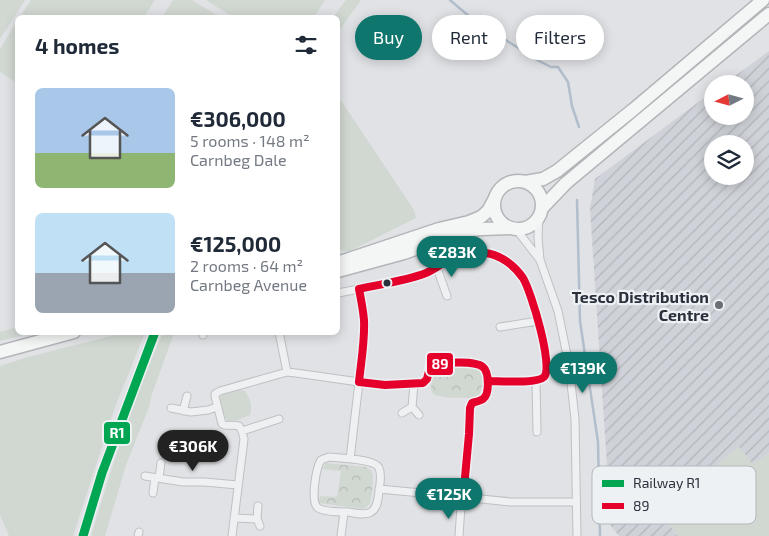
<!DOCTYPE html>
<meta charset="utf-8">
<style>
:root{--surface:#fff;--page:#f6f6f7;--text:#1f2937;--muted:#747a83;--accent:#0f766e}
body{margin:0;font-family:"Exo 2",sans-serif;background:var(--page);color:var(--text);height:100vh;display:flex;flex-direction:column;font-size:19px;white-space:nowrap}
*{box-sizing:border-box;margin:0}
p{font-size:16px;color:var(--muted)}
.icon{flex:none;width:28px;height:28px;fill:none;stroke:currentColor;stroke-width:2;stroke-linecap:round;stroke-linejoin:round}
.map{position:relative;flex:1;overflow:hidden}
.details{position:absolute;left:15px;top:15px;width:325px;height:320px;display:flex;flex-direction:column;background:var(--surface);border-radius:8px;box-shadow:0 2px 12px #0003}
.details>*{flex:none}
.top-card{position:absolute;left:355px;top:15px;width:339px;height:45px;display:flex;gap:10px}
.needle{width:32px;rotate:264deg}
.controls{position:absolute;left:704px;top:75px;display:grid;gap:10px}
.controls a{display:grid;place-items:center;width:50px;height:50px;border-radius:50%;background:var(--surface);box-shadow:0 2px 12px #0003;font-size:25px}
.price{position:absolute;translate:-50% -42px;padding:0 11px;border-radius:18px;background:var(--accent);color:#fff;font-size:16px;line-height:32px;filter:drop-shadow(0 1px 2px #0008)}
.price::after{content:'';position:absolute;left:50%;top:30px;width:15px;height:11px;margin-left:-8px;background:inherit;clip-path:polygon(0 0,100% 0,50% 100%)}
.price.current{background:#222;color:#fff}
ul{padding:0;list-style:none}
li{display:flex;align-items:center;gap:15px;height:125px;padding:0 20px}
li span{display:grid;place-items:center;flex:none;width:140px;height:100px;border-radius:8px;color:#555}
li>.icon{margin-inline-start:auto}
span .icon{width:60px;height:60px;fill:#fffc;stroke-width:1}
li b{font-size:21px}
h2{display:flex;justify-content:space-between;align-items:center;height:60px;padding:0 20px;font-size:21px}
.chip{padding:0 18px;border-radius:22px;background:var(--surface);box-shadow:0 2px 12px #0003;font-size:18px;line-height:45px}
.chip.current{background:var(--accent);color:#fff}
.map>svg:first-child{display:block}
.industrial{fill:url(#industrial-furrows);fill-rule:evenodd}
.green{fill:#d1d8d1}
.park{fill:url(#park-crowns)}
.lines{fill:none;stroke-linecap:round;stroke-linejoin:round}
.stream{stroke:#b2becc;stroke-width:2.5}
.street-casing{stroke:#bfc0c3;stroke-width:9}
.highway-casing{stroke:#b3b5b9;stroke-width:15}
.street{stroke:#eff0f2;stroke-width:7}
.highway{stroke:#f4f5f5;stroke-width:12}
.bus-1-casing{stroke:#eef1f4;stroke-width:11}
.bus-1{stroke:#e4002b;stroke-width:8}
.rail-1-casing{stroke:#eef1f4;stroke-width:12}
.rail-1{stroke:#00a651;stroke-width:9}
.bus-dot{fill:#2a303c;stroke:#eef1f4;stroke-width:2}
.poi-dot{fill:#6a6e77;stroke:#eef1f4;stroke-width:2}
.labels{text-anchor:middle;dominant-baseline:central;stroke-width:4.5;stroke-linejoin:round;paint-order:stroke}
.poi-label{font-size:16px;font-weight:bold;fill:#2a303c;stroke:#eef1f4;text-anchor:end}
.key{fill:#eef1f4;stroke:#b3b7bd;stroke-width:1}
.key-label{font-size:14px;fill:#2a303c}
.line-badge{stroke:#eef1f4;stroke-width:2}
.badge-label{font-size:14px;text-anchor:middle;font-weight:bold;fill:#fff}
</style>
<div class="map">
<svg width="769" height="536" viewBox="0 0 769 536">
<defs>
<pattern id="industrial-furrows" width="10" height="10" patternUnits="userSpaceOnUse" patternTransform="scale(1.25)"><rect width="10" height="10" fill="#cfd2d8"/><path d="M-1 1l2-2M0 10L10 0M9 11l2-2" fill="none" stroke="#b2b5ba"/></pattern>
<pattern id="park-crowns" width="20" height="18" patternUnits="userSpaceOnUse" patternTransform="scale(1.25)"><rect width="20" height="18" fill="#d1d8d1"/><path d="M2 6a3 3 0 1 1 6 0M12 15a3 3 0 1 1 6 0" fill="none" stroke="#b4bab4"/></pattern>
</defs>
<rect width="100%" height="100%" fill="#e0e2e5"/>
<!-- industrial -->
<path class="industrial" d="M769 51V453L753 465 739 447 660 512 678 536H619L611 526 590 209 595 179 712 92V116H745V84H724ZM712 144H745V176H712Z"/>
<!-- green -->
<path class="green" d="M0 0H25L0 39Z
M31 0H155L144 17H20Z
M173 0H192L220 17H162Z
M206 0H325L314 17H233Z
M346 0H361L338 32V18L333 17Z
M17 21V83L0 72V49Z
M338 96 414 210 416 218 350 251H344L338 249Z
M17 327 18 332 32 333 0 341V332Z
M123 333H145L115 407 73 536H9L0 515V366L28 357Z
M163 333H174L152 394 149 407 126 465 105 536H91C112 467 133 398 163 333Z
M239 389 245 391C250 398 253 406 250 415L238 420 229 421C222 417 219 405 220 397L225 393Z
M739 447 753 464 769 453V536H678L660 512Z"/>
<!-- park -->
<path class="park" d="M474 366 479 367C483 375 484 389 478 396 471 398 435 400 432 392 430 387 432 378 432 372L436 368Z
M326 463 366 467 372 471C374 478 372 496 370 503 368 506 366 507 363 509L319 503 320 496 337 497 341 471 323 469Z"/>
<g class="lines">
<!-- stream -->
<path class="stream" d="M450 0 470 17 537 60 551 67H558L568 82 572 106 579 127
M577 200 580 321 598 442 600 536"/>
<defs>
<path id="street" d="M539 217 538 237 540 260 558 311 569 365 575 419 577 536
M516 229 540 260
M437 268 447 296
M338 293 359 289
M500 327 538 321
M203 332V335
M287 372 296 373 359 382 350 459
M536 381 537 432
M412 407 419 415
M171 408 191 412 208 410 217 407
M183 411 187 396
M402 413 412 407 414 384
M242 431 279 419
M329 457C339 458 375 459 379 468 382 475 380 484 379 491 378 498 378 508 371 512 365 516 355 513 348 512 341 512 324 512 318 508 310 502 316 468 321 460Z
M145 476 183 482H204L238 485
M159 478 161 463
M453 497a9 9 0 1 1 18 0a9 9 0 1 1-18 0Z
M464 488 469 434 470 408 472 403C475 402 480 401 483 399 490 394 489 372 483 367 475 360 438 362 430 367L427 379 423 383 385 385 359 382C361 362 365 341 364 320 363 309 361 299 359 289 381 284 405 281 426 273 435 269 441 264 449 259 460 253 474 251 486 253 501 255 515 266 523 278 531 291 554 367 544 377 537 384 499 381 488 381
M379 489 453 496
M153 493 155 478
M472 498 511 502H576
M258 506 257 519 260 526
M234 518 257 519
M138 536 139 532
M232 536 244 439 242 431 239 426C233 424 227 427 222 424L215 396V394L220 391 287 372 279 332
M341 536 344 512
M459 536 461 506"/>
<path id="highway" d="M494 205a24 24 0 1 1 48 0a24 24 0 1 1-48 0Z
M525 182 543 179 557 171 634 109 763 0
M542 208 566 183 769 14
M340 262 439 229 469 222 481 217 488 211 495 198
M338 271 404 253 443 239 471 230 482 229 511 228
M0 352 74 332"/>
</defs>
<!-- street casing -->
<use href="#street" class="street-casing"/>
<!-- highway casing -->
<use href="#highway" class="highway-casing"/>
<!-- street -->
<use href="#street" class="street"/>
<!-- highway -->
<use href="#highway" class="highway"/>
<defs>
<path id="bus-1" d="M464 488 469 434 470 408 472 403C475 402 480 401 483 399 490 394 489 372 483 367 475 360 438 362 430 367L427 379 423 383 385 385 359 382C361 362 365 341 364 320 363 309 361 299 359 289 381 284 405 281 426 273 435 269 441 264 449 259 460 253 474 251 486 253 501 255 515 266 523 278 531 291 554 367 544 377 537 384 499 381 488 381"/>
</defs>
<!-- bus-1 casing -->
<use href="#bus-1" class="bus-1-casing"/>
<!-- bus-1 -->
<use href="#bus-1" class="bus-1"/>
<defs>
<path id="rail-1" d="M83 536 102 473 155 332"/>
</defs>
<!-- rail-1 casing -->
<use href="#rail-1" class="rail-1-casing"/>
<!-- rail-1 -->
<use href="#rail-1" class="rail-1"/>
</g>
<!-- markers -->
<circle class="bus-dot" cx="387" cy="283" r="4.5"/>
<circle class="poi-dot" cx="719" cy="305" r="5"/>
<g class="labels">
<!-- poi labels -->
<g class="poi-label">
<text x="709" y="296">Tesco Distribution<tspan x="709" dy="18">Centre</tspan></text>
</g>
</g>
<!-- legend -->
<rect x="592" y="466" width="164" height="58" rx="8" class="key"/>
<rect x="602" y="480" width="22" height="7" fill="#00a651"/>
<rect x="602" y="503" width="22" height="6" fill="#e4002b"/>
<g class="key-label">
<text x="633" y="488">Railway R1</text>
<text x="633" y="511">89</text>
</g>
<g class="line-badge">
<rect x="426" y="352" width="28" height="24" rx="5" fill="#e4002b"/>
<rect x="103" y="421" width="28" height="24" rx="5" fill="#00a651"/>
</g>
<g class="badge-label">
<text x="440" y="369">89</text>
<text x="117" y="438">R1</text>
</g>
</svg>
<div class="controls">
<a><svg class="needle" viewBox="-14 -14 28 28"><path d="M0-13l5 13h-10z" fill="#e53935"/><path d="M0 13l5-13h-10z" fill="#747a83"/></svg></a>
<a><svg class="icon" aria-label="layers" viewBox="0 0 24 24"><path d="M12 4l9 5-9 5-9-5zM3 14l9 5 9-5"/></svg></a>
</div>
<b class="price" style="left:452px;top:278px">€283K</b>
<b class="price" style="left:583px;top:394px">€139K</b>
<b class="price current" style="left:193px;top:472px">€306K</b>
<b class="price" style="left:449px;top:520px">€125K</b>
<div class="top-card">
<a class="chip current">Buy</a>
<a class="chip">Rent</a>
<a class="chip">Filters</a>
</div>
<section class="details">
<h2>4 homes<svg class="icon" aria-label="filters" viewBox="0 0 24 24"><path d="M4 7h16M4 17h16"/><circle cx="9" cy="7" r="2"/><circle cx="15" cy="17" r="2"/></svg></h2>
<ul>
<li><span style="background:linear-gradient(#a9c7e8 65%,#8fb573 0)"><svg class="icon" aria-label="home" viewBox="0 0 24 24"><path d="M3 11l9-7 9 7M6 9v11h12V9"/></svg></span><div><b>€306,000</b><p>5 rooms · 148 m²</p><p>Carnbeg Dale</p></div></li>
<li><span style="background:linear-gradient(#bfe0f5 60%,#9aa5b1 0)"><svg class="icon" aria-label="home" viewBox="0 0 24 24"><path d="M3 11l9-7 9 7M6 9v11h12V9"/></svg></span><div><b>€125,000</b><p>2 rooms · 64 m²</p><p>Carnbeg Avenue</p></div></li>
</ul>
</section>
</div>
